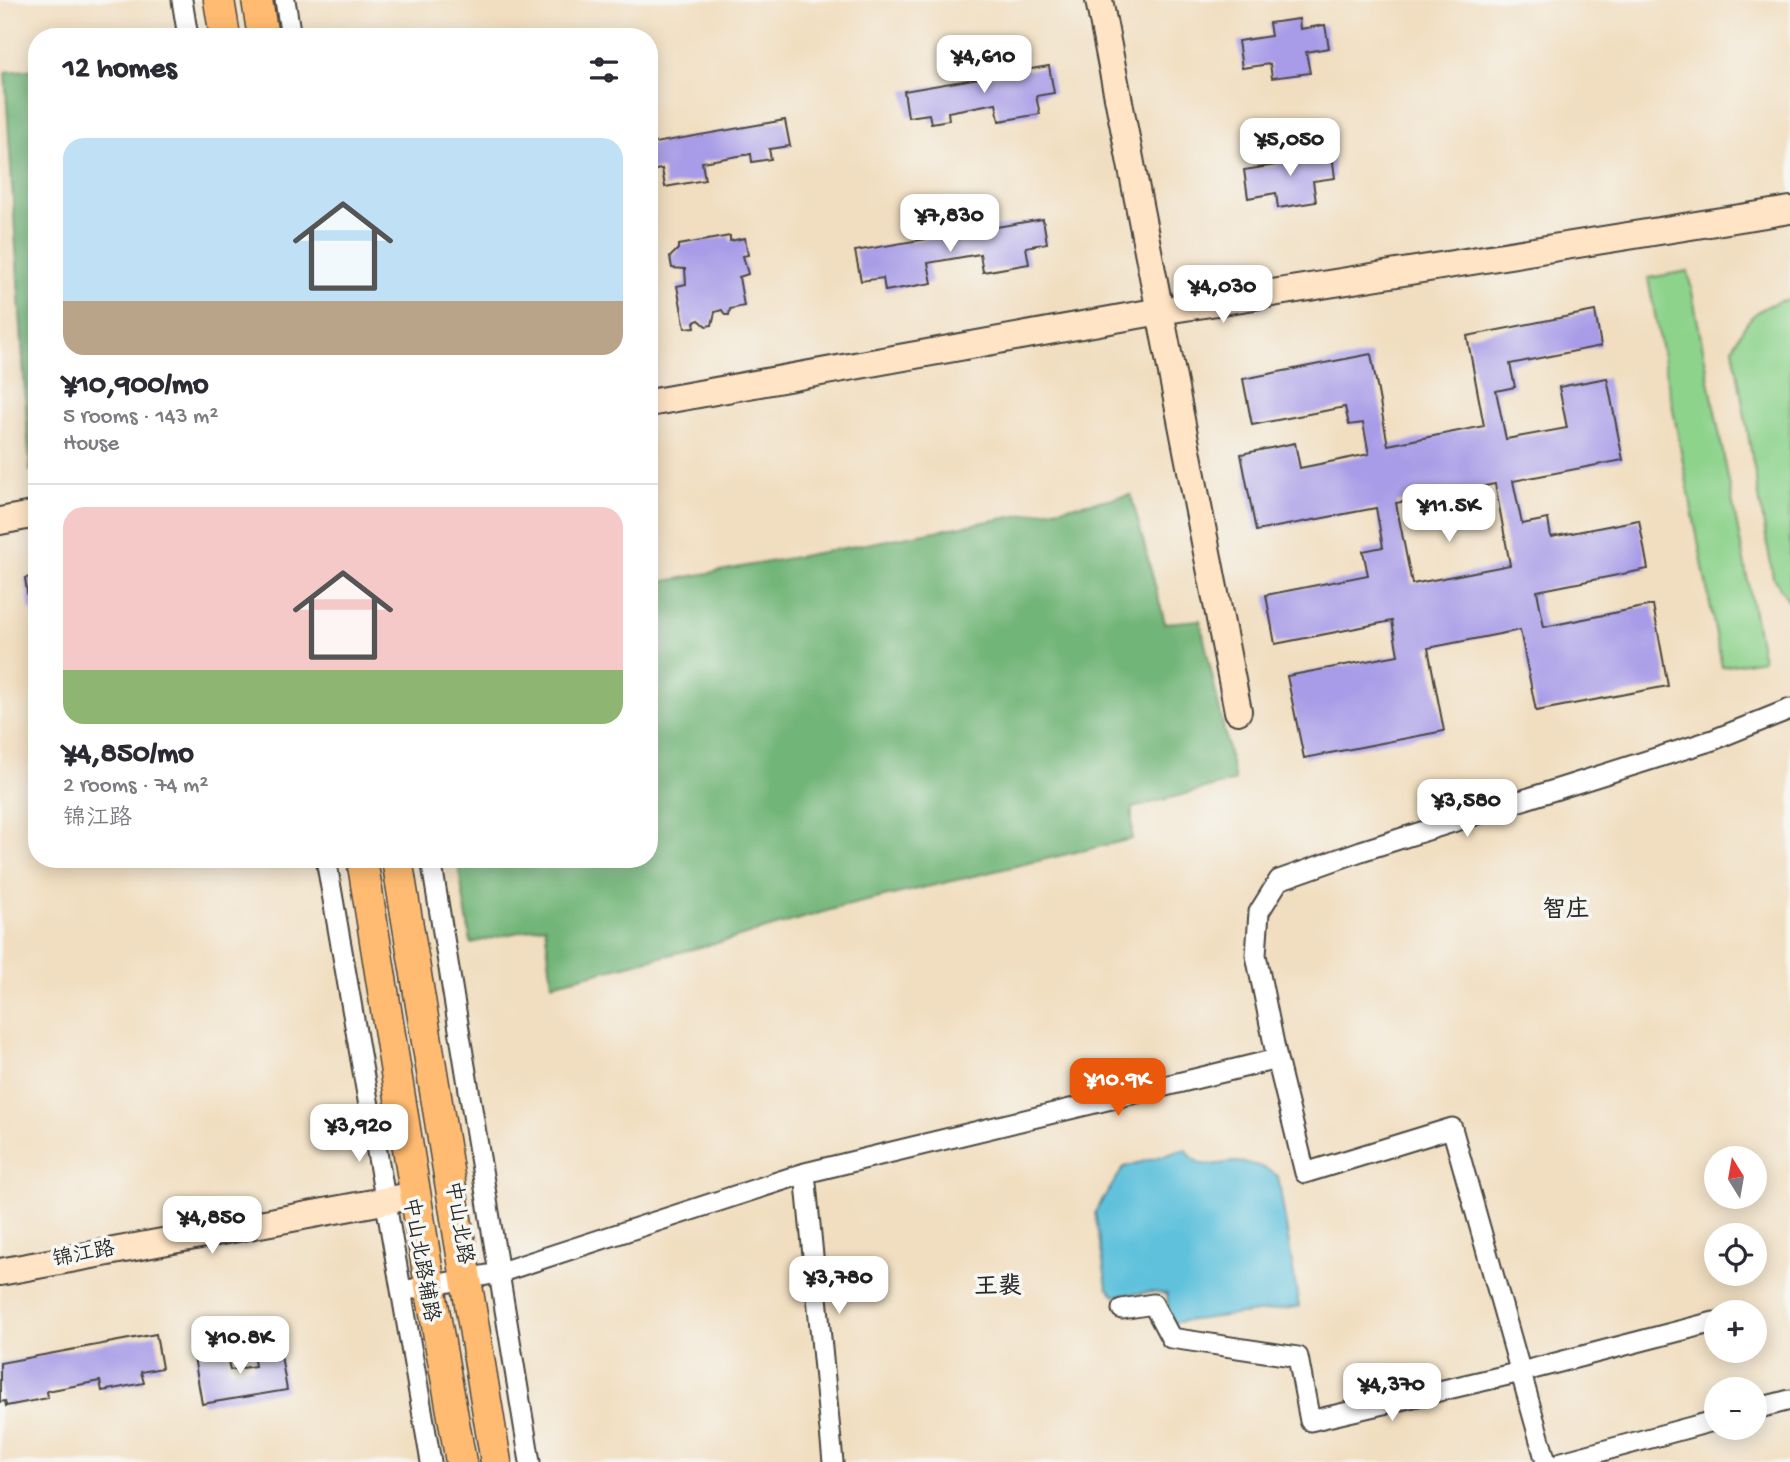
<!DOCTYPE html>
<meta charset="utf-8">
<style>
:root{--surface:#fff;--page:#f2f2f3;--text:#2b2b33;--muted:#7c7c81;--line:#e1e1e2;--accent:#ea580c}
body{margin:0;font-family:"Gochi Hand","LXGW WenKai TC",sans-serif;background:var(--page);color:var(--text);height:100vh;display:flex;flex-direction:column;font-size:26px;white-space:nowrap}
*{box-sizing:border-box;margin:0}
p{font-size:23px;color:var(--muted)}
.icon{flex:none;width:38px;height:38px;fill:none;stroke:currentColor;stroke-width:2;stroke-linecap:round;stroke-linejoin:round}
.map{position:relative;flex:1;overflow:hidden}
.sheet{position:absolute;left:28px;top:28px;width:630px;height:840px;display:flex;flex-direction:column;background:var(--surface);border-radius:28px;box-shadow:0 4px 18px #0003}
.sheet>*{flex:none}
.needle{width:46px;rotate:349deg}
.fabs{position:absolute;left:1704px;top:1146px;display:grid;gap:14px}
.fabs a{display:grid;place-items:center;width:63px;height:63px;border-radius:50%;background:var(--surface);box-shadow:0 4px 18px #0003;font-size:35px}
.price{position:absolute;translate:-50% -60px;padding:0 16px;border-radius:14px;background:#fff;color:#222;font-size:23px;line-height:46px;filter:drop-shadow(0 2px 4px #0008)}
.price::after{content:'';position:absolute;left:50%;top:42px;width:21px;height:16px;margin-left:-10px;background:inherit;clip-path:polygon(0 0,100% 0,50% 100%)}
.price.selected{background:var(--accent);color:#fff}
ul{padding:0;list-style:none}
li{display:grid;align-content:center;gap:14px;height:371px;padding:0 35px}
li+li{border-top:2px solid var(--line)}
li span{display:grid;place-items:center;height:217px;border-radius:21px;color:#555}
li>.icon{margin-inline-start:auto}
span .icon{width:126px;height:126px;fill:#fffc;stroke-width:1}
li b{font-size:30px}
h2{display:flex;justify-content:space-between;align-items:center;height:84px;padding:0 35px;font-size:30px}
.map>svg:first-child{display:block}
.green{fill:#8ed38c;stroke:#5c7f5c;stroke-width:2}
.forest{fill:#72b578;stroke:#4e7052;stroke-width:2}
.water{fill:#5ec1dc;stroke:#447684;stroke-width:2}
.building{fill:#a89be7;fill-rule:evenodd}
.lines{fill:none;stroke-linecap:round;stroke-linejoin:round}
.street-casing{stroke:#494641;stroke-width:23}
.secondary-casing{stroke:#494641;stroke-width:30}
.primary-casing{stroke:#494641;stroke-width:33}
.street{stroke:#fff;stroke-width:19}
.secondary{stroke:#ffe4c6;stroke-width:26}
.primary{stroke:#ffbb71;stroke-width:30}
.labels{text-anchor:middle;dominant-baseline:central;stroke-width:7;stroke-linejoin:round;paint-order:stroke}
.street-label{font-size:21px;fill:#2b2b2b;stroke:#f6f6f2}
.quarter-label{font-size:24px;font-weight:bold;fill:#2b2b2b;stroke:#f6f6f2}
</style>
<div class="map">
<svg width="1790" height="1462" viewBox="0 0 1790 1462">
<rect width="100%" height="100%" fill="#f6f6f2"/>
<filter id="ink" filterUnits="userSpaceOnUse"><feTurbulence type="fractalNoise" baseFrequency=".0143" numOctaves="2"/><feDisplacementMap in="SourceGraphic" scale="14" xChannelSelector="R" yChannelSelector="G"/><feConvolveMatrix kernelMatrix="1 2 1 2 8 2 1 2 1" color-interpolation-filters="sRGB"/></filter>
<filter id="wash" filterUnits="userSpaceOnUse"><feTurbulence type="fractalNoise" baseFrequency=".00686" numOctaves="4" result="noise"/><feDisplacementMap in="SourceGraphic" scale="28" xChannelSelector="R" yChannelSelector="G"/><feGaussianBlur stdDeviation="1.57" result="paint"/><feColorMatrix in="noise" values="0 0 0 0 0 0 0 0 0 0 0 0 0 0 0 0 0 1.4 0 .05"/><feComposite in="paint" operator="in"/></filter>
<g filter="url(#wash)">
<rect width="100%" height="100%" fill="#f1dec0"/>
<!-- green -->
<path class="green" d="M1688 271 1763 660 1722 667 1648 278Z
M1785 300H1790V603L1773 577 1733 348C1745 321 1755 307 1785 300Z"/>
<!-- forest -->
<path class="forest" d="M37 69V469L30 471 5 72Z
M1131 495 1165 623 1200 620 1235 781 1132 808V839L837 908 725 941 552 984 545 926 471 943 457 859H649V584Z"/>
<!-- water -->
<path class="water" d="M1186 1149C1201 1173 1212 1163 1235 1162 1251 1162 1265 1167 1278 1176L1299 1307 1170 1323 1167 1294 1149 1292 1115 1296 1107 1287 1095 1212 1124 1167Z"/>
<g id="blocks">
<!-- building -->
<path class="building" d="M1299 19 1300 29 1325 25 1329 48 1306 52 1310 73 1272 78 1270 64 1242 68 1238 41 1271 36 1269 23Z
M1049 66 1054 93 1036 96 1040 114 999 121 996 103 948 112 949 120 931 123 929 114 908 117 904 91Z
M785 120 790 146 769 149 771 159 752 162 751 154 702 162 705 180 665 187 662 169 649 171V144Z
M1305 148 1306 158 1332 154 1335 178 1313 181 1316 202 1278 208 1276 193 1248 198 1244 170 1277 165 1275 153Z
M1043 219 1047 243 1026 247 1029 264 983 272 980 254 928 263 932 283 885 291 883 278 861 281 855 251Z
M730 236V241L745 238 748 255 743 256 748 274 739 277 744 306 730 309 729 315H725L722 310 715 312 712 325 706 326 699 320 694 322 695 327 685 328 677 286 686 284 685 269 672 268 670 257 678 249V245Z
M1595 311 1601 346 1510 364 1515 387 1496 391 1506 439 1567 428 1559 387 1607 378 1623 460 1513 481 1522 524 1548 519 1551 537 1639 520 1648 569 1537 591 1544 627 1653 605 1668 686 1536 711 1520 630 1428 648 1444 731 1304 758 1287 676 1398 655 1392 621 1275 644 1266 595 1368 575 1363 551 1383 547 1376 508 1256 531 1241 454 1295 443 1300 468 1369 454 1363 423 1349 425 1345 407 1252 425 1243 379 1371 354 1388 445 1484 426 1467 336ZM1495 484 1510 565 1412 584 1396 503Z
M37 576V610L30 611 25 578Z
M156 1334 162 1368 141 1372 144 1383 102 1391 100 1381 47 1391 48 1398 6 1406 5 1401 0 1402V1363Z
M279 1344 287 1390 202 1404 194 1357 226 1352 230 1370 255 1366 252 1349Z"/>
</g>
</g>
<g filter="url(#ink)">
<use href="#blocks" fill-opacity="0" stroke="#494641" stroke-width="2"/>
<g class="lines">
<defs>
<path id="street" d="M182 0 188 37
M285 0 291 37
M326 859 431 1462
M431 859 530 1462
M1277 1059 1256 955 1259 912 1279 880 1361 851 1713 740 1790 709
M805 1173 833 1462
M402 1291 498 1273 805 1173 1277 1059 1305 1173 1452 1128 1546 1462
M1122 1309 1153 1304 1171 1338 1298 1357 1310 1421 1521 1372 1714 1322
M1755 1409 1790 1400
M1562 1462 1717 1420"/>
<path id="secondary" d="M1099 0 1238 711
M649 403 1160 311 1790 210
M0 521 37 514
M0 1272 416 1195"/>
<path id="primary" d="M219 0 225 37
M257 0 263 37
M362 859 430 1286 461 1462
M397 859 496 1462"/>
</defs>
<!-- street casing -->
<use href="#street" class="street-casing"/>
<!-- secondary casing -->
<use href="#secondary" class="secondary-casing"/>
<!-- primary casing -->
<use href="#primary" class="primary-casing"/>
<!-- street -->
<use href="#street" class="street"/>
<!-- secondary -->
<use href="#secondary" class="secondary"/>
<!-- primary -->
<use href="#primary" class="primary"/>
</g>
</g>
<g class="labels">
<!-- street labels -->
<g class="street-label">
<text transform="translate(457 1223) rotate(81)">中山北路</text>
<text transform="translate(84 1256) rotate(-11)">锦江路</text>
<text transform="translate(419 1260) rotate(80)">中山北路辅路</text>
</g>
<!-- quarter labels -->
<g class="quarter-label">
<text x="1566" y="911">智庄</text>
<text x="998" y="1288">王裴</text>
</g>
</g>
</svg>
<div class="fabs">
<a><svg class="needle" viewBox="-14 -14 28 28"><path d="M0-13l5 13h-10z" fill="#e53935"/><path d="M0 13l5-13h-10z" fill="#7c7c81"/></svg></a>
<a><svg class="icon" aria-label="locate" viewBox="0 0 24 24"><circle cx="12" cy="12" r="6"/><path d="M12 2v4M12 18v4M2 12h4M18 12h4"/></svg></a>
<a>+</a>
<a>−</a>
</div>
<b class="price" style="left:984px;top:95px">¥4,610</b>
<b class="price" style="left:1290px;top:178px">¥5,050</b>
<b class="price" style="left:950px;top:254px">¥7,830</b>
<b class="price" style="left:1223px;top:325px">¥4,030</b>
<b class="price" style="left:1449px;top:544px">¥11.5K</b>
<b class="price" style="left:1467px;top:839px">¥3,580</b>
<b class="price selected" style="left:1118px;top:1118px">¥10.9K</b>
<b class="price" style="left:359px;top:1164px">¥3,920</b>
<b class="price" style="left:212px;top:1256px">¥4,850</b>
<b class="price" style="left:839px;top:1316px">¥3,780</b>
<b class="price" style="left:240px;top:1376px">¥10.8K</b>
<b class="price" style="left:1392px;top:1423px">¥4,370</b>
<section class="sheet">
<h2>12 homes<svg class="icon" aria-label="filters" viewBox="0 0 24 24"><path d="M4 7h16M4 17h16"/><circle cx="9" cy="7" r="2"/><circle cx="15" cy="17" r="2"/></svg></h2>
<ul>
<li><span style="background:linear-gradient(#bfe0f5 75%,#b9a48a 0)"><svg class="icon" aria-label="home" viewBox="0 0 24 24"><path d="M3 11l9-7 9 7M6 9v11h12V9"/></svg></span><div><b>¥10,900/mo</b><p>5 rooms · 143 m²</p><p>House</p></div></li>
<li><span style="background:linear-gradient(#f6c9c9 75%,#8fb573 0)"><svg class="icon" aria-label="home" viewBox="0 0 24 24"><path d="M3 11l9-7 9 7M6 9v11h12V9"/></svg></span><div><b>¥4,850/mo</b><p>2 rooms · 74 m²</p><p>锦江路</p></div></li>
</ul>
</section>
</div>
